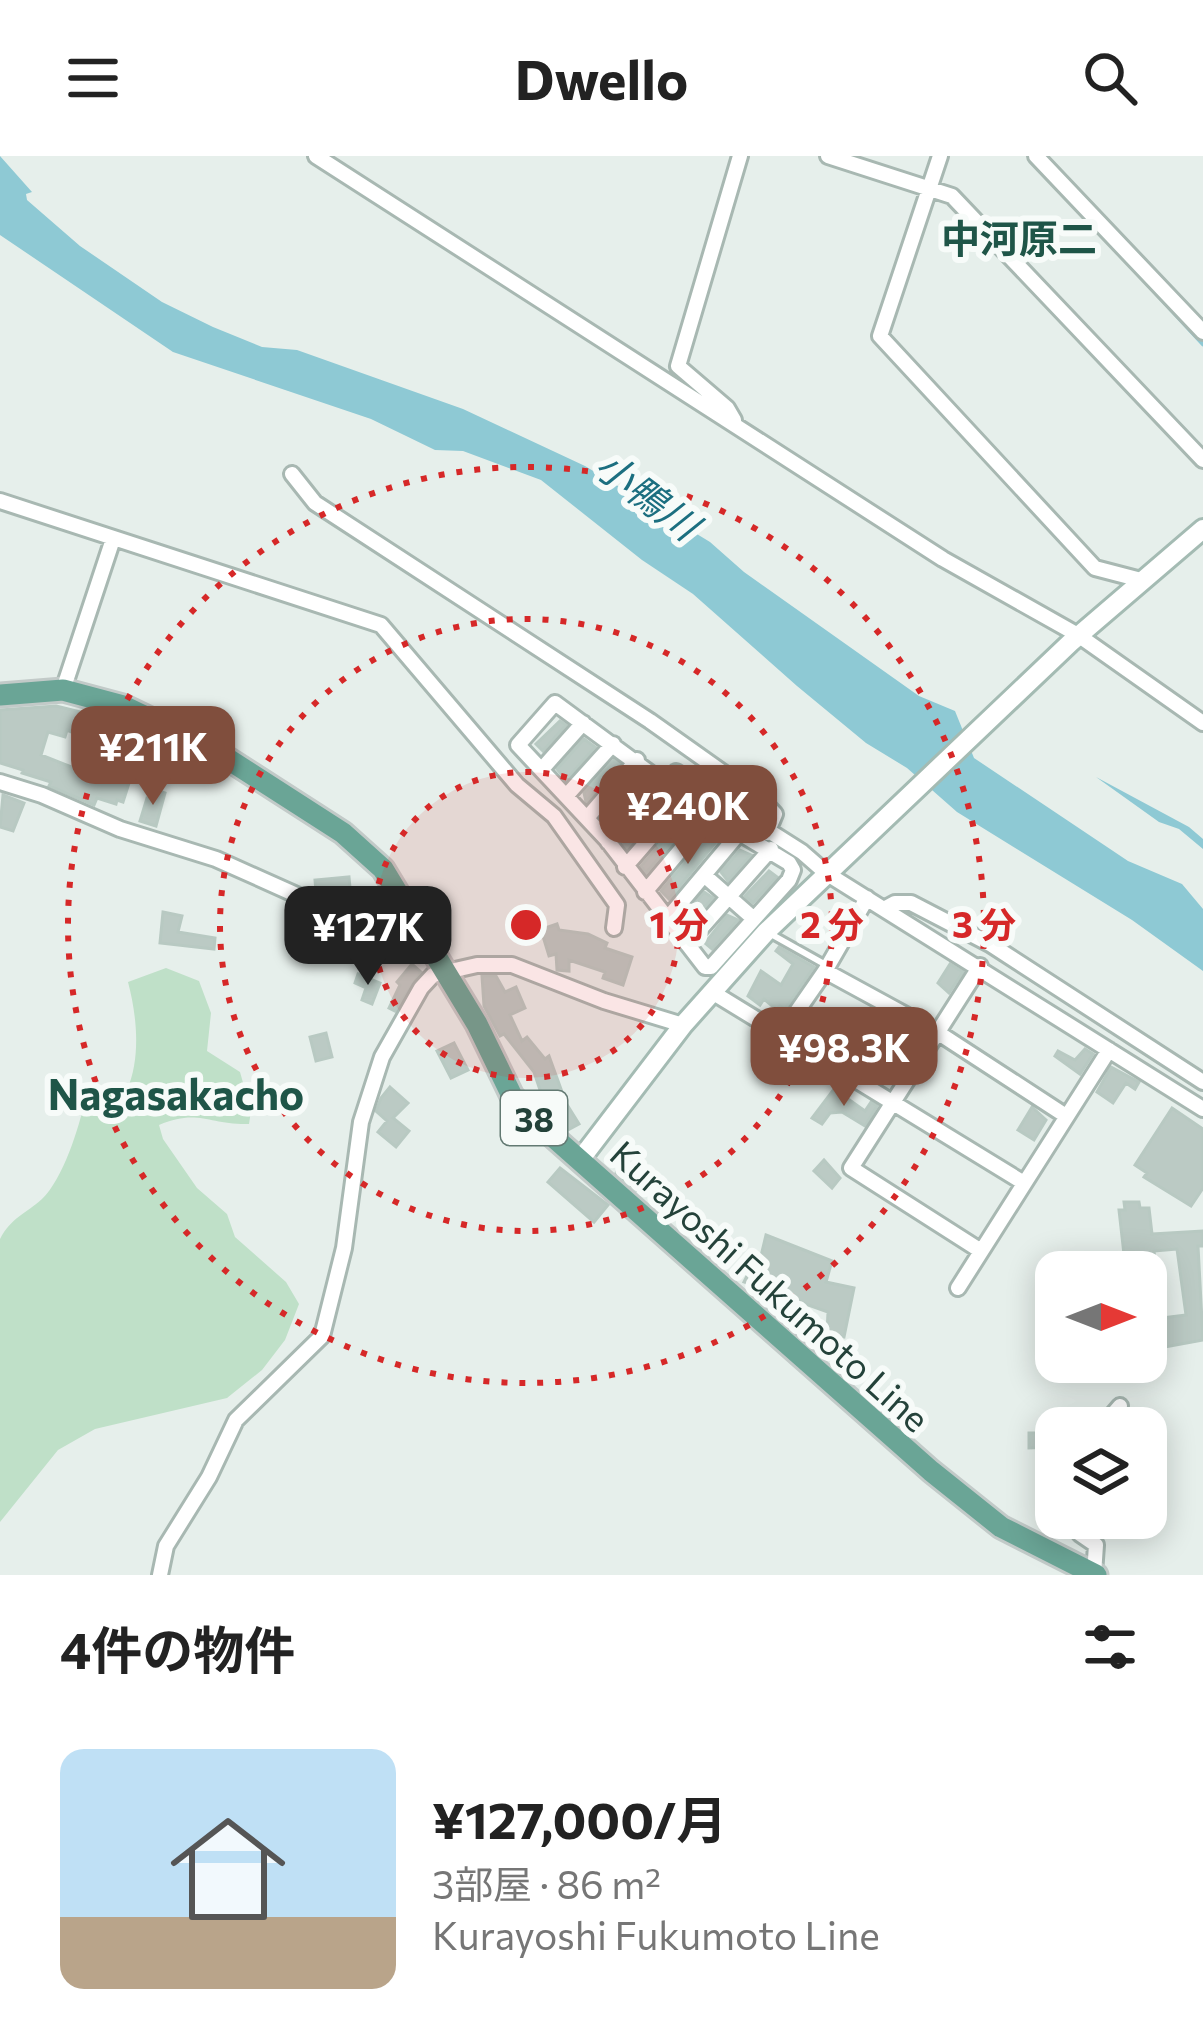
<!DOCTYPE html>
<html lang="ja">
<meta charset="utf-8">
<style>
:root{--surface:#fff;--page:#f2f2f2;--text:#222;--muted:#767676;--line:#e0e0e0;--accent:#804e3d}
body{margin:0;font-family:Commissioner,"Noto Sans JP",sans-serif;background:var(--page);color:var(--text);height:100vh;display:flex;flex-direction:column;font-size:45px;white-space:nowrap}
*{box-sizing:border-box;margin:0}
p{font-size:39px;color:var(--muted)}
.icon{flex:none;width:66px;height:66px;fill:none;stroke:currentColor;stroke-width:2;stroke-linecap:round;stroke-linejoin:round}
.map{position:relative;height:1419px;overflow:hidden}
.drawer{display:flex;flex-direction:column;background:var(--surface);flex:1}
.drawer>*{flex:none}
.needle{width:78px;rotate:90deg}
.tools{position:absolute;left:1035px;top:1095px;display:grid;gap:24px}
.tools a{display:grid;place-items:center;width:132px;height:132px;border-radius:24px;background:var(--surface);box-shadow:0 6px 30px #0003;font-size:60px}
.price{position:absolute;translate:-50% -102px;padding:0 27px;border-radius:24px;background:var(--accent);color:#fff;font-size:39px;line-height:78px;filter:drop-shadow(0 3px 6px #0008)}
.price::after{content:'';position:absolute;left:50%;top:72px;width:36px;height:27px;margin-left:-18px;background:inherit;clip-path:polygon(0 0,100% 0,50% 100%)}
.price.selected{background:#222;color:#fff}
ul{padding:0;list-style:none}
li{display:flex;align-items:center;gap:36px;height:300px;padding:0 60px}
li+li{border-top:3px solid var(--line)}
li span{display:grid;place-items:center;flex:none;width:336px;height:240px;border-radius:24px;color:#555}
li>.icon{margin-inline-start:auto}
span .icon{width:144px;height:144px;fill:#fffc;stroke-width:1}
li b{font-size:51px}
h2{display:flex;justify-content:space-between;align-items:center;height:144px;padding:0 60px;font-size:51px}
header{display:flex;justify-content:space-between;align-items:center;height:156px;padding:0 60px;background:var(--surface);font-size:54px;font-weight:700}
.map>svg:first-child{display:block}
.green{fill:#bfe0c8}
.water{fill:#8ec9d4}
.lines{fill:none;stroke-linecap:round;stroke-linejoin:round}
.stream{stroke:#8ec9d4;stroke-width:4.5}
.building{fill:#bbcac4;stroke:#b8c9c2;stroke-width:3;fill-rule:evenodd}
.lane-casing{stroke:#a8b8b2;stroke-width:12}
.street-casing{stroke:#a8b8b2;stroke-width:20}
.secondary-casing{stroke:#a4bbb3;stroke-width:24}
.primary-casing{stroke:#c2cac8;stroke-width:27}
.lane{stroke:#fff;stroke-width:6}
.street{stroke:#fff;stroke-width:14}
.secondary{stroke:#fff;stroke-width:18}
.primary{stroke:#6aa596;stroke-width:21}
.ring{fill:none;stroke:#d62828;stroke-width:6;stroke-dasharray:6 12}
.labels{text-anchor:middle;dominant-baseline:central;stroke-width:12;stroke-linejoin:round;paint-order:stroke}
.shield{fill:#f7fbf9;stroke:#637a73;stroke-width:3}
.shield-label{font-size:33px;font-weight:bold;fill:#24423a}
.street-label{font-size:36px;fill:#24423a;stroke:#f7fbf9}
.neighbourhood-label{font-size:39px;font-weight:bold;fill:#1f5548;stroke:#f7fbf9}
.water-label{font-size:39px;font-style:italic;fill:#1c6f80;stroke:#f7fbf9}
.quarter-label{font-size:42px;font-weight:bold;fill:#1f5548;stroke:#f7fbf9}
.centre{fill:#d62828;stroke:#f7fbf9;stroke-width:6}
.ring-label{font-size:36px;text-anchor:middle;font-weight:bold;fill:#d62828;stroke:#f7fbf9;stroke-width:12;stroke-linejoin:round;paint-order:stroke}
</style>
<header><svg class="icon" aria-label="menu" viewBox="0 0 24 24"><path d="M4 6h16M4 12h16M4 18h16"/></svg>Dwello<svg class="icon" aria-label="search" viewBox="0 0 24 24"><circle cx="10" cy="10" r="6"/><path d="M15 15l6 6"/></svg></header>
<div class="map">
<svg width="1203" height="1419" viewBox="0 0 1203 1419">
<rect width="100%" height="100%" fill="#e6efeb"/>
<!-- green -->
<path class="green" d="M166 812 199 825 211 857 207 895 240 916 251 955 249 968C209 969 198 952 159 969L163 983 197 1032 227 1058 235 1081 286 1126 299 1148 285 1184 262 1214 227 1242 95 1273 58 1294 0 1366V1083C11 1062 25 1058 42 1043 63 1023 79 972 85 944L127 934C141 902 137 860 128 826Z"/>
<!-- water -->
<path class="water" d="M0 0 32 36 26 38 27 44 80 90 162 146 213 171 262 191 297 194 463 253 585 310 710 386 744 416 919 540 955 555 974 602 1128 705 1182 728 1203 753V815L1132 764 957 656 907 612 866 587 797 530 693 438 642 404 541 324 463 295 435 294 371 263 173 196 0 79Z
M1096 621 1189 671 1203 683V693L1179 673 1159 666Z"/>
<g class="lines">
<!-- stream -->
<path class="stream" d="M1106 83 1203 188"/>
</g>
<!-- building -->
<path class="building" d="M56 550 105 562 101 573 133 583 137 574 155 582 144 608 135 604 131 614 116 613 123 595 96 586 89 604 94 606 92 617 129 627 123 646 117 644 116 648 97 642 94 649 49 630 51 626 22 617 23 614 0 607V554ZM67 574 86 582 74 612 41 599 48 576 65 581Z
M560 565 566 569 543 595 536 588Z
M584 583 595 591 566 624 557 613Z
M161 585 180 594 171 616 159 615Z
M614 604 619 608 586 646 584 637Z
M637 621 645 627 608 669 604 660Z
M153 633 165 637 156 670 140 665 147 642 151 643Z
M3 639 24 647 13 675 0 671Z
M657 647 662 652 627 692 623 686Z
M686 658 693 662 646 717 641 710Z
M707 680 717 685 669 743 661 735Z
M740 694 751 699 728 725 721 716Z
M769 715 777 721 753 747 745 740Z
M349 721 350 732 316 735 315 724Z
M704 736 713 742 691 766 685 761 687 757Z
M163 756 182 760 178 776 215 782 214 793 160 787Z
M727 759 738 764 712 793 705 787Z
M557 768 559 774 588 778 607 787 605 792 632 801 623 829 603 822 605 816 569 804V815L557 814 556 798 549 800 542 777V773Z
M779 791 814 811 785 853 780 850 777 854 764 843 760 849 748 840 761 815 781 829 793 808 776 795Z
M412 808 421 816 395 855 389 852 400 829 397 826Z
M950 808 963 816 949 837 938 827Z
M358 818 380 827 372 848 362 844 366 832 355 827Z
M482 820H496L505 836 516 831 525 852 510 859 522 885 527 881 545 903 549 900 566 947 579 968 568 974 546 952 534 916 504 878 500 880 484 850Z
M904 873 919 883 908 902 893 890Z
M326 877 332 901 316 905 310 881Z
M758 877 808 908 806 911 781 896 776 903 767 897 763 901 753 884Z
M454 887 468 914 451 922 437 895Z
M1085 893 1093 898 1080 918 1055 900 1058 895 1075 904Z
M1111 911 1139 926 1135 933 1126 927 1113 947 1097 936Z
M390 931 408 947 393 962 409 975 396 991 378 976 387 965 376 955 381 942Z
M834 933 865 955 871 946 877 950 865 970 842 956 830 957 822 968 812 962Z
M1032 951 1046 964 1034 984 1018 974Z
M1172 952 1203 973V1032L1191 1050 1144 1021 1147 1017 1135 1009Z
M824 1004 840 1022 832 1032 814 1015Z
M620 1009 643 1021 636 1034 616 1017Z
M560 1012 608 1049 594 1066 548 1026Z
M1124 1046H1139L1140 1052H1149L1152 1078 1203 1075V1090H1198L1203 1184 1154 1193 1152 1176 1146 1177V1116H1126L1119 1054H1125ZM1177 1093 1186 1159 1162 1162 1154 1095Z
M766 1079 832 1105 826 1126 854 1132 844 1181 827 1177 828 1156 744 1126 756 1102 760 1104Z
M1029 1277H1051V1291L1029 1292Z"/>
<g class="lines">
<defs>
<path id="lane" d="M769 777 826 809"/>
<path id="street" d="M316 0 943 403 1078 479 1203 567
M828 0 952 40 1203 304
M940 0 880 180 1095 412 1141 424
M1036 0 1203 176
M734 264 727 252 678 210 740 0
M292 318 315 347 650 565 763 645 775 658 767 677
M0 345 381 469 517 629 554 660 617 749 614 772
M63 534 113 383
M555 547 696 651 789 707 793 714 789 724 711 811H705L607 684 518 589Z
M542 613 583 567
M0 626 42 639 120 673 216 703 321 750 388 787 436 800
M668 628 676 616 802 696 826 717 1203 953
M567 639 613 588
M587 662 637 604
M608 686 663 624
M625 711 685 642
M704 719 754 763
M645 736 710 659
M884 753 895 747H911L990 788 1203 926
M667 763 740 676
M687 788 771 693
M980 810 851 1012 981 1095
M825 815 937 876 1066 960
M712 836 1024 1027
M782 877 825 815 867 742
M958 1132 1109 894
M1101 1272 1120 1250
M1070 1362 1080 1378 1096 1389 1094 1418
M160 1419 166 1390 209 1321 236 1264 322 1180 344 1092 361 966 382 901 421 832 433 819 477 809H512L604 845 683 869"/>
<path id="secondary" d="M580 1004 683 869 766 776 1070 487 1203 373"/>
<path id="primary" d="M0 539 63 534 123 550 214 594 343 677 383 713 477 868 512 940 550 978 931 1315 1001 1371 1096 1419"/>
</defs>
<!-- lane casing -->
<use href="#lane" class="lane-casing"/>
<!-- street casing -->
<use href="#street" class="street-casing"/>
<!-- secondary casing -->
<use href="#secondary" class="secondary-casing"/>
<!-- primary casing -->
<use href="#primary" class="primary-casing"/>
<!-- lane -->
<use href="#lane" class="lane"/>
<!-- street -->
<use href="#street" class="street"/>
<!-- secondary -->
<use href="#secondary" class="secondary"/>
<!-- primary -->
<use href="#primary" class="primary"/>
</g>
<!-- distance rings -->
<circle cx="526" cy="769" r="153" fill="#d62828" fill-opacity=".12"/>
<g class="ring">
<circle cx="526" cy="769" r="153"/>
<circle cx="526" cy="769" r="306"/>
<circle cx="526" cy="769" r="458"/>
</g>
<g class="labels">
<!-- shield labels -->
<rect class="shield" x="501" y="935" width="66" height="54" rx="9"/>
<g class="shield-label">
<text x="534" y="962">38</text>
</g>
<!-- street labels -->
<g class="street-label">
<text transform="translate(771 1129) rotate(42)">Kurayoshi Fukumoto Line</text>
</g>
<!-- neighbourhood labels -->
<g class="neighbourhood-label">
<text x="1019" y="81">中河原二</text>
</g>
<!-- water labels -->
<g class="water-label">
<text transform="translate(648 338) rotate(37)">小鴨川</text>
</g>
<!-- quarter labels -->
<g class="quarter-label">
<text x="176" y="937">Nagasakacho</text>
</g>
</g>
<circle cx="526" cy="769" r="18" class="centre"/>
<g class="ring-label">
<text x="679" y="782">1 分</text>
<text x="832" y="782">2 分</text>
<text x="984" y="782">3 分</text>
</g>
</svg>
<div class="tools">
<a><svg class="needle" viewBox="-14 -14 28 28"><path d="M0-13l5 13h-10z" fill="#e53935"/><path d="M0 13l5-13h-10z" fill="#767676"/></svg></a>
<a><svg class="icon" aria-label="layers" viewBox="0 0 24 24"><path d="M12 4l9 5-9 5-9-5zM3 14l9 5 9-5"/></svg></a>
</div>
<b class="price" style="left:153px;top:652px">¥211K</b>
<b class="price" style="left:688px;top:711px">¥240K</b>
<b class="price selected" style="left:368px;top:832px">¥127K</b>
<b class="price" style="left:844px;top:953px">¥98.3K</b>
</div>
<section class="drawer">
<h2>4件の物件<svg class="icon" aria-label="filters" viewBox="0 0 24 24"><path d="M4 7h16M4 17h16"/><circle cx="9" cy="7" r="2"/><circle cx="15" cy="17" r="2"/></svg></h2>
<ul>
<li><span style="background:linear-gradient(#bfe0f5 70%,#b9a48a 0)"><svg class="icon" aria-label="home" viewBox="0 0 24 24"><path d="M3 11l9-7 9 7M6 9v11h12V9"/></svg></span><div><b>¥127,000/月</b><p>3部屋 · 86 m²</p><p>Kurayoshi Fukumoto Line</p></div></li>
</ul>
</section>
